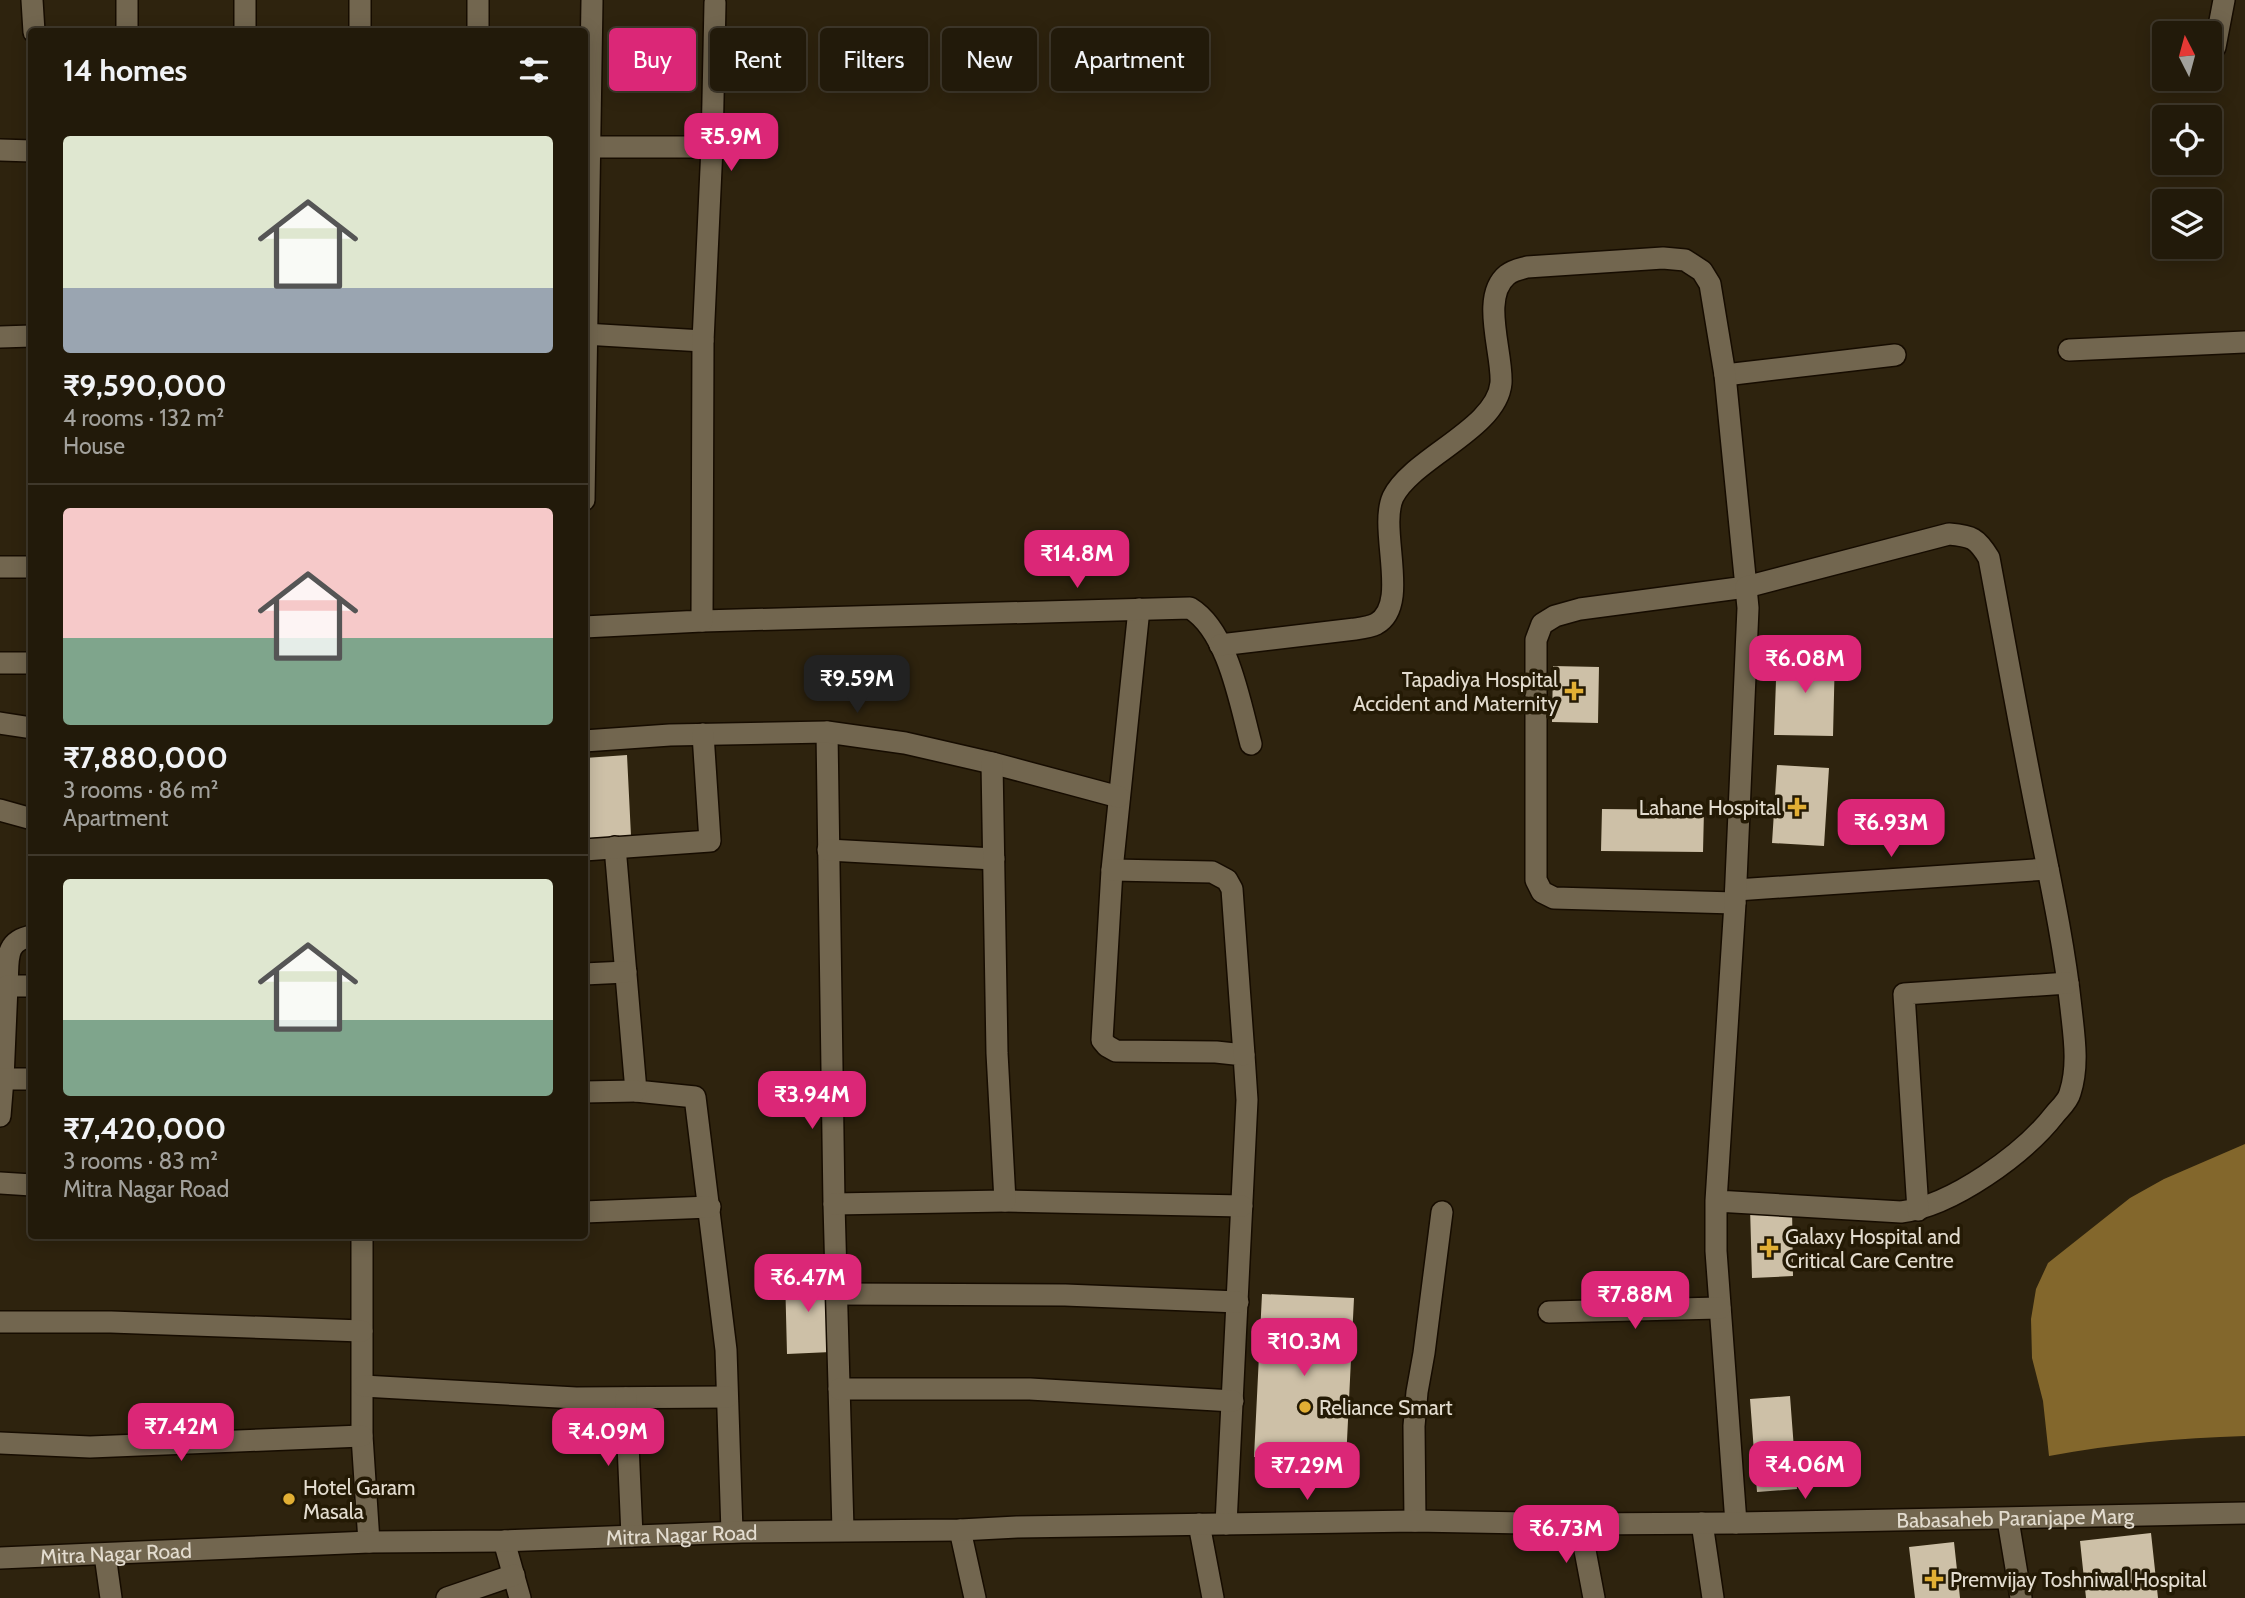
<!DOCTYPE html>
<meta charset="utf-8">
<style>
:root{--surface:#221a0a;--page:#2e2718;--text:#f1f3f6;--muted:#a2a19c;--line:#3f382b;--accent:#db2777}
body{margin:0;font-family:Cabin,sans-serif;background:var(--page);color:var(--text);height:100vh;display:flex;flex-direction:column;font-size:26px;white-space:nowrap}
*{box-sizing:border-box;margin:0}
p{font-size:23px;color:var(--muted)}
.icon{flex:none;width:38px;height:38px;fill:none;stroke:currentColor;stroke-width:2;stroke-linecap:round;stroke-linejoin:round}
.map{position:relative;flex:1;overflow:hidden}
.panel{position:absolute;left:28px;top:28px;width:560px;height:1211px;display:flex;flex-direction:column;background:var(--surface);border-radius:7px;box-shadow:0 4px 18px #0003,0 0 0 2px var(--line)}
.panel>*{flex:none}
.banner{position:absolute;left:609px;top:28px;width:665px;height:63px;display:flex;gap:14px}
.needle{width:46px;rotate:354deg}
.fabs{position:absolute;left:2152px;top:21px;display:grid;gap:14px}
.fabs a{display:grid;place-items:center;width:70px;height:70px;border-radius:7px;background:var(--surface);box-shadow:0 4px 18px #0003,0 0 0 2px var(--line);font-size:35px}
.price{position:absolute;translate:-50% -60px;padding:0 16px;border-radius:14px;background:var(--accent);color:#fff;font-size:23px;line-height:46px;filter:drop-shadow(0 2px 4px #0008)}
.price::after{content:'';position:absolute;left:50%;top:42px;width:21px;height:16px;margin-left:-10px;background:inherit;clip-path:polygon(0 0,100% 0,50% 100%)}
.price.on{background:#222;color:#fff}
ul{padding:0;list-style:none}
li{display:grid;align-content:center;gap:14px;height:371px;padding:0 35px}
li+li{border-top:2px solid var(--line)}
li span{display:grid;place-items:center;height:217px;border-radius:7px;color:#555}
li>.icon{margin-inline-start:auto}
span .icon{width:126px;height:126px;fill:#fffc;stroke-width:1}
li b{font-size:30px}
h2{display:flex;justify-content:space-between;align-items:center;height:84px;padding:0 35px;font-size:30px}
.chip{padding:0 24px;border-radius:7px;background:var(--surface);box-shadow:0 4px 18px #0003,0 0 0 2px var(--line);font-size:24px;line-height:63px}
.chip.on{background:var(--accent);color:#fff}
.map>svg:first-child{display:block}
.water{fill:#83672c}
.building{fill:#cdc0a7}
.lines{fill:none;stroke-linecap:round;stroke-linejoin:round}
.minor-casing{stroke:#160c00;stroke-width:24}
.minor{stroke:#72664f;stroke-width:21}
.poi-dot{fill:#e2af34;stroke:#241a05;stroke-width:2.5}
.labels{text-anchor:middle;dominant-baseline:central;stroke-width:7;stroke-linejoin:round;paint-order:stroke}
.poi-label{font-size:21px;fill:#e3dccf;stroke:#241a05;text-anchor:start}
.street-label{font-size:21px;fill:#e3dccf;stroke:#241a05}
</style>
<div class="map">
<svg width="2245" height="1598" viewBox="0 0 2245 1598">
<rect width="100%" height="100%" fill="#2e230e"/>
<!-- water -->
<path class="water" d="M2245 1144V1436C2179 1438 2114 1444 2049 1456L2043 1401 2032 1358 2031 1319 2036 1289 2048 1263 2130 1198 2164 1179Z"/>
<!-- building -->
<path class="building" d="M1777 653 1835 654 1833 736 1774 735Z
M1553 666 1599 667 1598 723 1552 722Z
M627 755 631 836 590 838 585 758Z
M1777 765 1829 768 1824 846 1772 843Z
M1602 809 1704 810 1703 852 1601 851Z
M1792 1206 1793 1276 1752 1278 1750 1207Z
M829 1274 831 1352 787 1354 785 1275Z
M1262 1294 1354 1298 1346 1461 1254 1457Z
M1790 1396 1797 1489 1757 1492 1750 1399Z
M2151 1533 2158 1598H2086L2080 1541Z
M1954 1542 1960 1598H1915L1909 1547Z"/>
<g class="lines">
<defs>
<g id="minor">
<path d="M32 0 34 32"/>
<path d="M360 0V32"/>
<path d="M478 0V32"/>
<path d="M127 32V0"/>
<path d="M245 32V0"/>
<path d="M2215 47 2224 0"/>
<path d="M584 147H712"/>
<path d="M0 150 32 151"/>
<path d="M584 334 703 341"/>
<path d="M0 337 32 336"/>
<path d="M2069 350 2245 342"/>
<path d="M1725 375 1895 355"/>
<path d="M584 500 592 1"/>
<path d="M0 567H32"/>
<path d="M1139 609 1112 870 1102 1040 1107 1046 1116 1051 1216 1052 1244 1055 1247 1100 1226 1524"/>
<path d="M702 621 1190 608C1228 631 1240 703 1251 744"/>
<path d="M584 627 702 621 703 341 712 147 715 3"/>
<path d="M1220 645 1355 629C1362 628 1370 627 1376 624 1411 605 1378 530 1393 497 1412 458 1497 429 1501 383 1503 353 1480 297 1507 275 1513 270 1520 269 1527 267L1663 258 1685 260 1702 271 1710 284 1725 375 1746 587 1580 609 1555 616 1542 624 1536 640V880L1542 892 1554 898 1735 903"/>
<path d="M0 663H32"/>
<path d="M0 723 32 728"/>
<path d="M827 732 834 1204 843 1530"/>
<path d="M584 741 670 735 827 732 905 743 992 763 1119 797"/>
<path d="M0 810 32 819"/>
<path d="M615 847 636 1091 695 1097 726 1350 732 1532"/>
<path d="M584 850 710 841 703 734"/>
<path d="M828 850 994 859"/>
<path d="M1112 870 1212 872 1227 880 1232 889 1244 1055"/>
<path d="M1736 890 2048 869"/>
<path d="M584 974 626 972"/>
<path d="M7 986C9 961 3 941 32 936"/>
<path d="M0 1078 3 1079 7 986H32"/>
<path d="M584 1092 636 1091"/>
<path d="M0 1116 3 1079H32"/>
<path d="M0 1183 32 1185"/>
<path d="M1005 1201 1242 1206"/>
<path d="M1716 1201 1901 1212C1952 1206 2024 1154 2055 1114 2060 1108 2068 1101 2070 1093 2079 1065 2074 1036 2071 1008 2064 943 2050 879 2037 814 2020 729 2005 644 1989 558 1977 538 1972 536 1949 534L1746 587 1748 608 1735 903 1716 1201V1251L1736 1523"/>
<path d="M834 1204 1005 1201 997 1053 992 763"/>
<path d="M1918 1210 1904 994 2068 983"/>
<path d="M584 1212 710 1207"/>
<path d="M362 1236V1436L369 1542"/>
<path d="M837 1294 1065 1295 1238 1302"/>
<path d="M1549 1312 1720 1308"/>
<path d="M0 1322H111L362 1331"/>
<path d="M363 1386 576 1398 727 1397"/>
<path d="M839 1389H1030L1233 1401"/>
<path d="M626 1398 632 1536"/>
<path d="M0 1443 90 1447 362 1436"/>
<path d="M2008 1520 2021 1598"/>
<path d="M1415 1521 1414 1426 1417 1392 1424 1353 1442 1212"/>
<path d="M1702 1523 1713 1598"/>
<path d="M1199 1524 1213 1598"/>
<path d="M1580 1524 1594 1598"/>
<path d="M960 1530 975 1598"/>
<path d="M504 1541 520 1598"/>
<path d="M105 1555 111 1598"/>
<path id="s1" d="M0 1558 369 1542 504 1541 741 1532 960 1530 1017 1527 1415 1521 1580 1524 1736 1523 2245 1513"/>
<path d="M447 1598 514 1575"/>
</g>
</defs>
<!-- minor casing -->
<use href="#minor" class="minor-casing"/>
<!-- minor -->
<use href="#minor" class="minor"/>
</g>
<!-- markers -->
<g class="poi-dot">
<path d="M1570.5 680.5h7v7h7v7h-7v7h-7v-7h-7v-7h7z"/>
<path d="M1793.5 796.5h7v7h7v7h-7v7h-7v-7h-7v-7h7z"/>
<path d="M1765.5 1237.5h7v7h7v7h-7v7h-7v-7h-7v-7h7z"/>
<circle cx="1305" cy="1407" r="7"/>
<circle cx="289" cy="1499" r="7"/>
<path d="M1930.5 1568.5h7v7h7v7h-7v7h-7v-7h-7v-7h7z"/>
</g>
<g class="labels">
<!-- poi labels -->
<g class="poi-label">
<text x="1558" y="679" text-anchor="end">Tapadiya Hospital<tspan x="1558" dy="24">Accident and Maternity</tspan></text>
<text x="1781" y="807" text-anchor="end">Lahane Hospital</text>
<text x="1785" y="1236">Galaxy Hospital and<tspan x="1785" dy="24">Critical Care Centre</tspan></text>
<text x="1319" y="1407">Reliance Smart</text>
<text x="303" y="1487">Hotel Garam<tspan x="303" dy="24">Masala</tspan></text>
<text x="1950" y="1579">Premvijay Toshniwal Hospital</text>
</g>
<!-- street labels -->
<g class="street-label">
<text stroke="none"><textPath href="#s1" startOffset="2016">Babasaheb Paranjape Marg</textPath></text>
<text stroke="none"><textPath href="#s1" startOffset="682">Mitra Nagar Road</textPath></text>
<text stroke="none"><textPath href="#s1" startOffset="116">Mitra Nagar Road</textPath></text>
</g>
</g>
</svg>
<div class="fabs">
<a><svg class="needle" viewBox="-14 -14 28 28"><path d="M0-13l5 13h-10z" fill="#e53935"/><path d="M0 13l5-13h-10z" fill="#a2a19c"/></svg></a>
<a><svg class="icon" aria-label="locate" viewBox="0 0 24 24"><circle cx="12" cy="12" r="6"/><path d="M12 2v4M12 18v4M2 12h4M18 12h4"/></svg></a>
<a><svg class="icon" aria-label="layers" viewBox="0 0 24 24"><path d="M12 4l9 5-9 5-9-5zM3 14l9 5 9-5"/></svg></a>
</div>
<b class="price" style="left:731px;top:173px">₹5.9M</b>
<b class="price" style="left:1077px;top:590px">₹14.8M</b>
<b class="price" style="left:1805px;top:695px">₹6.08M</b>
<b class="price on" style="left:857px;top:715px">₹9.59M</b>
<b class="price" style="left:1891px;top:859px">₹6.93M</b>
<b class="price" style="left:812px;top:1131px">₹3.94M</b>
<b class="price" style="left:808px;top:1314px">₹6.47M</b>
<b class="price" style="left:1635px;top:1331px">₹7.88M</b>
<b class="price" style="left:1304px;top:1378px">₹10.3M</b>
<b class="price" style="left:181px;top:1463px">₹7.42M</b>
<b class="price" style="left:608px;top:1468px">₹4.09M</b>
<b class="price" style="left:1805px;top:1501px">₹4.06M</b>
<b class="price" style="left:1307px;top:1502px">₹7.29M</b>
<b class="price" style="left:1566px;top:1565px">₹6.73M</b>
<div class="banner">
<a class="chip on">Buy</a>
<a class="chip">Rent</a>
<a class="chip">Filters</a>
<a class="chip">New</a>
<a class="chip">Apartment</a>
</div>
<section class="panel">
<h2>14 homes<svg class="icon" aria-label="filters" viewBox="0 0 24 24"><path d="M4 7h16M4 17h16"/><circle cx="9" cy="7" r="2"/><circle cx="15" cy="17" r="2"/></svg></h2>
<ul>
<li><span style="background:linear-gradient(#dfe7d0 70%,#9aa5b1 0)"><svg class="icon" aria-label="home" viewBox="0 0 24 24"><path d="M3 11l9-7 9 7M6 9v11h12V9"/></svg></span><div><b>₹9,590,000</b><p>4 rooms · 132 m²</p><p>House</p></div></li>
<li><span style="background:linear-gradient(#f6c9c9 60%,#7fa58c 0)"><svg class="icon" aria-label="home" viewBox="0 0 24 24"><path d="M3 11l9-7 9 7M6 9v11h12V9"/></svg></span><div><b>₹7,880,000</b><p>3 rooms · 86 m²</p><p>Apartment</p></div></li>
<li><span style="background:linear-gradient(#dfe7d0 65%,#7fa58c 0)"><svg class="icon" aria-label="home" viewBox="0 0 24 24"><path d="M3 11l9-7 9 7M6 9v11h12V9"/></svg></span><div><b>₹7,420,000</b><p>3 rooms · 83 m²</p><p>Mitra Nagar Road</p></div></li>
</ul>
</section>
</div>
